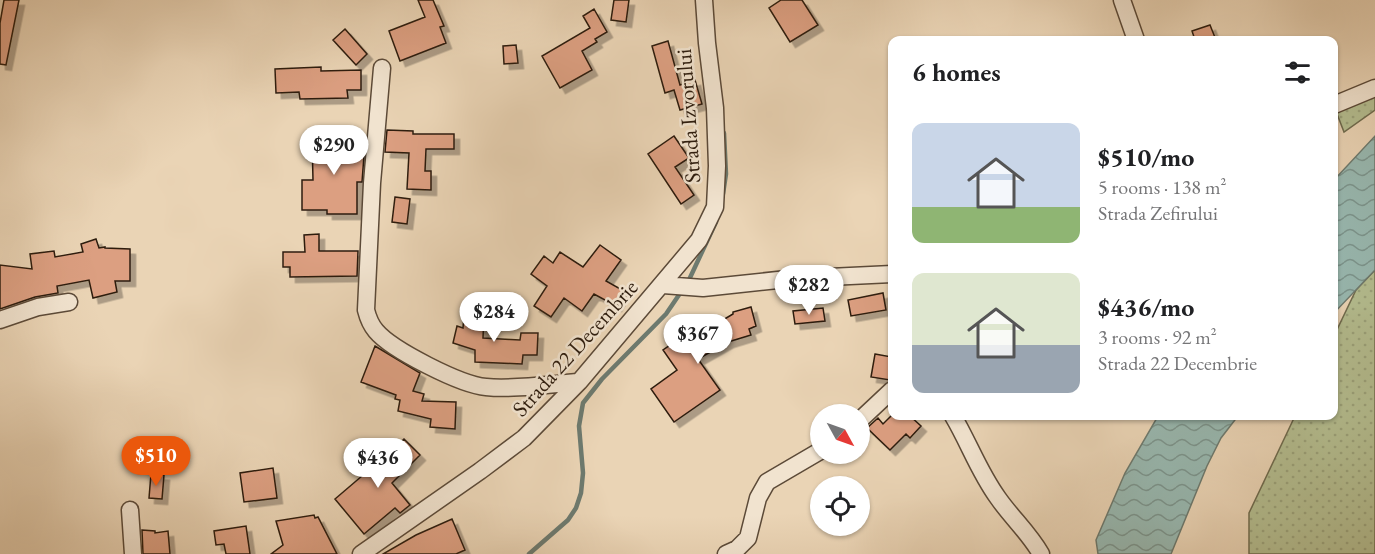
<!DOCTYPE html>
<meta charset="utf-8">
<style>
:root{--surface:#fff;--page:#f2f2f2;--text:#202124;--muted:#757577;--accent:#ea580c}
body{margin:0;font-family:"EB Garamond",serif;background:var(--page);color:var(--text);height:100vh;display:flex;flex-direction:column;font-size:22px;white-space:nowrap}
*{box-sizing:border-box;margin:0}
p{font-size:20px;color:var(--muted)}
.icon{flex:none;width:33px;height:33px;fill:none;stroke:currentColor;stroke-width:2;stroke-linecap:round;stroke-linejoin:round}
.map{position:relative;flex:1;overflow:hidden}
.side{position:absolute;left:888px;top:36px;width:450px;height:384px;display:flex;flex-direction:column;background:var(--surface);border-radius:12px;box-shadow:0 2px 4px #0004}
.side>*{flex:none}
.needle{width:39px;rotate:130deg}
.buttons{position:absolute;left:810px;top:404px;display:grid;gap:12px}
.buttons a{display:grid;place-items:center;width:60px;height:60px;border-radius:50%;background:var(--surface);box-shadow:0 2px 4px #0004;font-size:30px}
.price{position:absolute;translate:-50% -51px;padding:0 14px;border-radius:21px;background:#fff;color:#222;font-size:20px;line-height:39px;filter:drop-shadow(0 2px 3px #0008)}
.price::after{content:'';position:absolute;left:50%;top:36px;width:18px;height:14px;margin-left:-9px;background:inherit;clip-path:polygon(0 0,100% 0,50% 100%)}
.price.on{background:var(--accent);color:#fff}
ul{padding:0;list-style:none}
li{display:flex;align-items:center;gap:18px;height:150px;padding:0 24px}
li span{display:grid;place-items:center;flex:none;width:168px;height:120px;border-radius:12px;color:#555}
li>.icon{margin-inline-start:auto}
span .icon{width:72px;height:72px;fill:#fffc;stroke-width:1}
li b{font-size:26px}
h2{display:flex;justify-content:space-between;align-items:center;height:72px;padding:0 24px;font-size:26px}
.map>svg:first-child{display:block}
.grass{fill:url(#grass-dots);stroke:#706c4f;stroke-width:1.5}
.water{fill:url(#water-waves);stroke:#6d7a6f;stroke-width:1.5}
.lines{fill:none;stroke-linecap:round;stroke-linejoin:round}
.stream{stroke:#6d7a6f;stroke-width:4.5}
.building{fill:#dc9f81;stroke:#2d1c0e;stroke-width:1.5;filter:url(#shadow)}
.street-casing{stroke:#5c4a38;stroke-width:19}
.street{stroke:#f1e3cf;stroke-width:16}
.labels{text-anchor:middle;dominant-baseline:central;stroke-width:5;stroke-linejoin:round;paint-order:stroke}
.street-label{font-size:22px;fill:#2d1c0e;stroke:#f1e3cf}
</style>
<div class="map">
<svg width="1375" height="554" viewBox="0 0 1375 554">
<defs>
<pattern id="grass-dots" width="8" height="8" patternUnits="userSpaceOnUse" patternTransform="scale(1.5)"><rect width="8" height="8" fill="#b4bd90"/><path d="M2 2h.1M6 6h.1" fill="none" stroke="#9ba27b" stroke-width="1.8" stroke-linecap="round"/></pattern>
<pattern id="water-waves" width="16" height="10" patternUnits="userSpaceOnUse" patternTransform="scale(1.5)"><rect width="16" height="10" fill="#98b8b0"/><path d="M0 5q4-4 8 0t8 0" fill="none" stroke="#7c958e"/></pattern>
<filter id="shadow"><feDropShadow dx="5.5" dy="5.5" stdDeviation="0" flood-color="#0004"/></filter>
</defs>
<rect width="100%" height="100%" fill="#ead4b5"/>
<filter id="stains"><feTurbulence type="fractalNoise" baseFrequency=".00333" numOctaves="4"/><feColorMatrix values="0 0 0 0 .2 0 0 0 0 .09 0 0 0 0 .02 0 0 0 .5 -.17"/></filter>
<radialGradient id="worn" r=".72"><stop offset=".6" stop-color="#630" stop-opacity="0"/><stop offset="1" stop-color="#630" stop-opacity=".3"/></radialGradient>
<!-- grass -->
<path class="grass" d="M1375 80V110L1344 132 1334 106Z
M1375 270V554H1249V513L1295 416H1334V336L1356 290Z"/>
<!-- water -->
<path class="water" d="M1375 136V270L1334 313V180Z
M1158 416H1238L1221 438 1207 466 1171 554H1098L1096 540 1125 473Z"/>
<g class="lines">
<!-- stream -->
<path class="stream" d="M723 194 726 174 724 133
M688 282 716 222
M529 554 568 520 576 508 581 493 583 473 579 426 583 403 602 379 666 314 683 289"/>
</g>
<!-- building -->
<path class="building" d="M4 0H19L6 65 0 64V23Z
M418 0H433L444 26 440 27 446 43 400 61 389 31 425 17Z
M614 0H629L626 22 611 20Z
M781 0H802L818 25 790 42 769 8Z
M594 9 607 32 595 39 597 42 582 51 592 70 560 88 542 56 590 28 583 16Z
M1210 25 1216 40H1195L1192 31Z
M345 29 367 54 356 65 333 40Z
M668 41 680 85 695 80 702 104 680 110 674 90 665 93 652 46Z
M516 45 518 63 504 64 503 46Z
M321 67V71L361 70V90H347L348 98 300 99 299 92 276 93 275 69Z
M387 130 413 131V134H454V149H426L425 171H431V190L407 189 409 153 385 152Z
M342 133V143L365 142 362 182H357V214H327V210H302V180H313L312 138H326L325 134Z
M674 136 689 158 675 167 694 195 681 204 648 154Z
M395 197 410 199 407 224 392 222Z
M319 234V251H358L357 276 290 277V267H283V252H305L304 235Z
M96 239 99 248 105 247V248L130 249V281H115L117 292 93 298 89 280 57 286 58 293 35 297 0 309V265L32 269 30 254 54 251 55 257 83 252 81 244Z
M600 245 621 260 606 281 624 291 616 306 594 294 582 311 564 298 551 317 534 306 547 286 531 274 544 256 553 263 560 252 583 267Z
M883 293 886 310 851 316 848 300Z
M751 307 756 326 749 329 751 335 728 342 698 359 720 390 674 422 651 389 677 370 663 350 682 337 686 342 733 314V312Z
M823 308 825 321 795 324 793 311Z
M464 315H484L483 338 520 340 521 333H538L537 355H523L522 364 475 362V350L453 343 457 326 463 328Z
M375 346 420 373 413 391 424 394 422 401 456 402 455 429 430 427 431 419 398 411 400 400 395 399 396 395 361 382Z
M875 354 892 357 890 380 871 377Z
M891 416H910L921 426 910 438 906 434 890 450 867 428 878 418 883 424Z
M404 439 420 455 392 483 410 505 400 513 395 508 364 534 335 499 376 464 377 465Z
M133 454H156L155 469 133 468Z
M273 468 277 498 244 502 240 473Z
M151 474 164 475 162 499 149 498Z
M314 515 315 518 318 517 337 554H271L283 545 276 521Z
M452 519 465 550 456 554H383L416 535Z
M246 526 250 554H226L224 544 216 545 214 531Z
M142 530 155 531V533L168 531 170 554H143Z"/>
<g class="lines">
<defs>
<path id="street" d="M1122 0 1136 40
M382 68 372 183 366 310C368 318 370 324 376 331 392 350 461 385 486 387 514 390 551 384 579 382
M1334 105 1375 88
M663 285 703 288 787 279 892 274
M0 320 38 307 69 302
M953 416C969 443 979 472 998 498 1012 518 1029 533 1041 554
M860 420 892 390
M130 510 133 554
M361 554 480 471 524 438 579 382 699 240 715 207 717 166 715 108 707 43 704 0
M726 554 737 549 748 538 758 498 767 482 820 451"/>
</defs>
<!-- street casing -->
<use href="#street" class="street-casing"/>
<!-- street -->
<use href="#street" class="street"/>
</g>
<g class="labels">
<!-- street labels -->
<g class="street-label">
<text transform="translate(688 116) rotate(-94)">Strada Izvorului</text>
<text transform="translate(575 348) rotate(-48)">Strada 22 Decembrie</text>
</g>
</g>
<rect width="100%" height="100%" filter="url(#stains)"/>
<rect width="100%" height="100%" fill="url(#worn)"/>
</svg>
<div class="buttons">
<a><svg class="needle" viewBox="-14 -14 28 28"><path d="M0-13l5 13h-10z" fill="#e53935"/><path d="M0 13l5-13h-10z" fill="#757577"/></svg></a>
<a><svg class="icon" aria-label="locate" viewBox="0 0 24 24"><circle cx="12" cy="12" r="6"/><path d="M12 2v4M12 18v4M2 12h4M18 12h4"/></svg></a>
</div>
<b class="price" style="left:334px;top:176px">$290</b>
<b class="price" style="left:809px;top:316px">$282</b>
<b class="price" style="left:494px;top:343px">$284</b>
<b class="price" style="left:698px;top:365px">$367</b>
<b class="price on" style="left:156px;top:487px">$510</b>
<b class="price" style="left:378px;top:489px">$436</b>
<section class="side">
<h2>6 homes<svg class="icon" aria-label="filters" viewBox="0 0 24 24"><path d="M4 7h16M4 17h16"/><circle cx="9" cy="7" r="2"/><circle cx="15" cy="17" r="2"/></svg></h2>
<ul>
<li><span style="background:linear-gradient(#c9d6e8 70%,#8fb573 0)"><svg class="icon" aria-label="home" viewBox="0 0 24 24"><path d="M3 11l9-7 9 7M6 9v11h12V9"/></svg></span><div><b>$510/mo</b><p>5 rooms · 138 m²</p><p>Strada Zefirului</p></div></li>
<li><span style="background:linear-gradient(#dfe7d0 60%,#9aa5b1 0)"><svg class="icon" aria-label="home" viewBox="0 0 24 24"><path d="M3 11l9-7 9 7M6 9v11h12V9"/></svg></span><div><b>$436/mo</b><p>3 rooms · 92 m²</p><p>Strada 22 Decembrie</p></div></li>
</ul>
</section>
</div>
